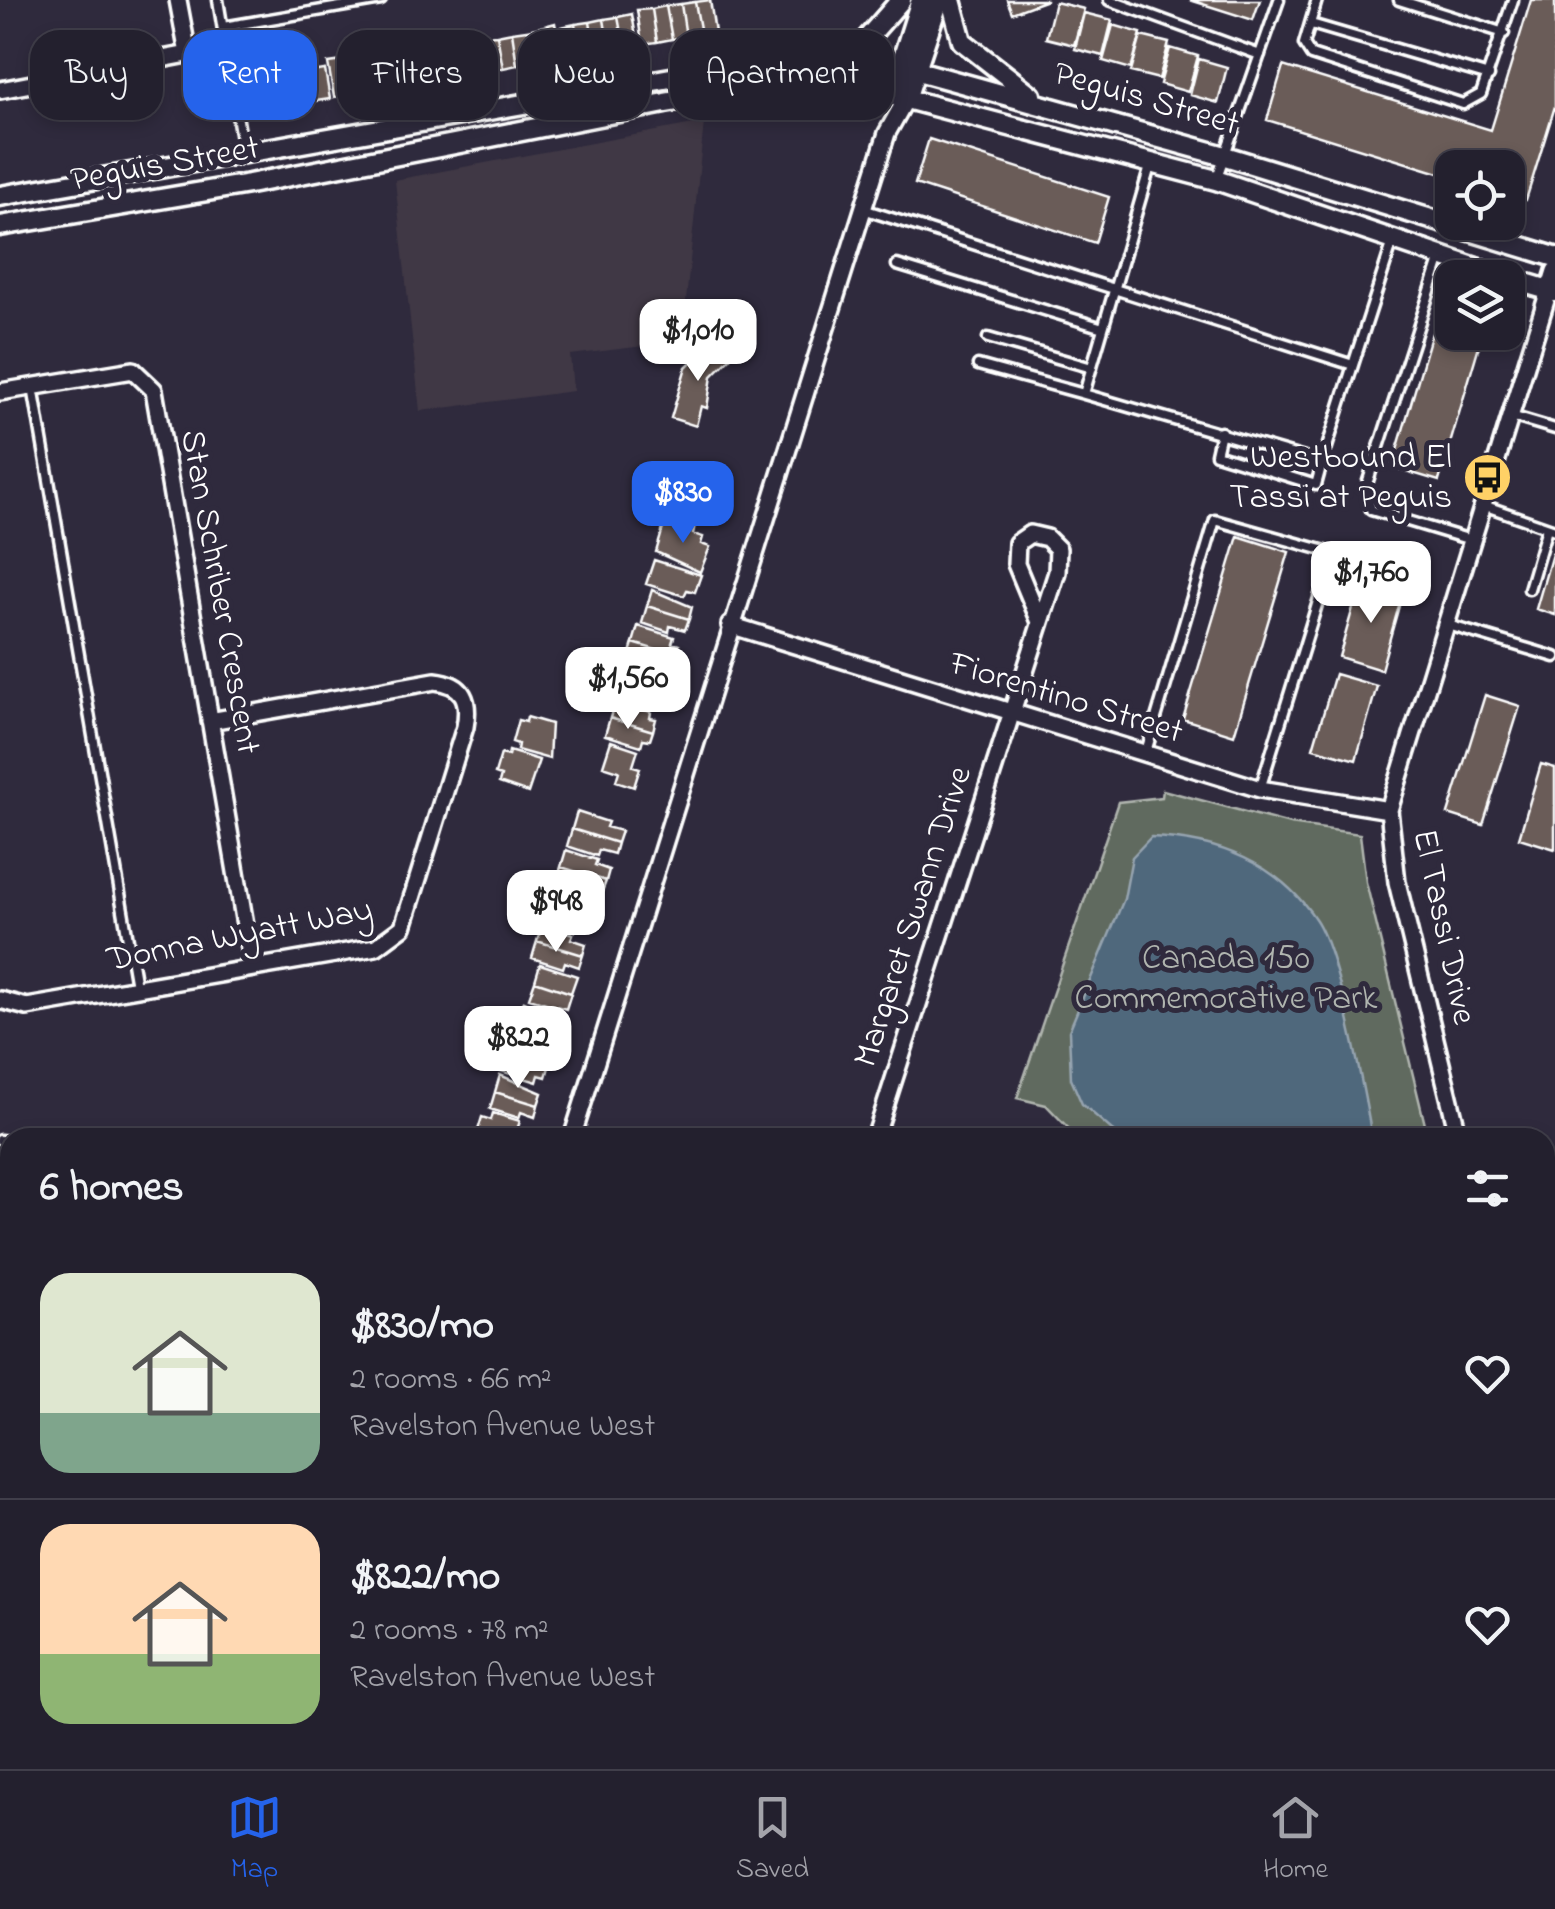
<!DOCTYPE html>
<meta charset="utf-8">
<style>
:root{--surface:#23202e;--page:#2b2836;--text:#f1f3f6;--muted:#a3a3aa;--line:#403e4a;--accent:#2563eb}
body{margin:0;font-family:"Indie Flower",sans-serif;background:var(--page);color:var(--text);height:100vh;display:flex;flex-direction:column;font-size:38px;white-space:nowrap}
*{box-sizing:border-box;margin:0}
p{font-size:32px;color:var(--muted)}
.icon{flex:none;width:55px;height:55px;fill:none;stroke:currentColor;stroke-width:2;stroke-linecap:round;stroke-linejoin:round}
.map{position:relative;flex:1;overflow:hidden}
.drawer{position:absolute;left:0px;top:1128px;width:1555px;height:642px;display:flex;flex-direction:column;background:var(--surface);border-radius:30px 30px 0 0;box-shadow:0 5px 15px #0003,0 0 0 2px var(--line)}
.drawer>*{flex:none}
.banner{position:absolute;left:30px;top:30px;width:1000px;height:90px;display:flex;gap:20px}
.fabs{position:absolute;left:1435px;top:150px;display:grid;gap:20px}
.fabs a{display:grid;place-items:center;width:90px;height:90px;border-radius:20px;background:var(--surface);box-shadow:0 5px 15px #0003,0 0 0 2px var(--line);font-size:50px}
.price{position:absolute;translate:-50% -85px;padding:0 22px;border-radius:20px;background:#fff;color:#222;font-size:32px;line-height:65px;filter:drop-shadow(0 2px 5px #0008)}
.price::after{content:'';position:absolute;left:50%;top:60px;width:30px;height:22px;margin-left:-15px;background:inherit;clip-path:polygon(0 0,100% 0,50% 100%)}
.price.active{background:var(--accent);color:#fff}
ul{padding:0;list-style:none}
li{display:flex;align-items:center;gap:30px;height:250px;padding:0 40px}
li+li{border-top:2px solid var(--line)}
li span{display:grid;place-items:center;flex:none;width:280px;height:200px;border-radius:30px;color:#555}
li>.icon{margin-inline-start:auto}
span .icon{width:120px;height:120px;fill:#fffc;stroke-width:1}
li b{font-size:42px}
h2{display:flex;justify-content:space-between;align-items:center;height:120px;padding:0 40px;font-size:42px}
.chip{padding:0 35px;border-radius:30px;background:var(--surface);box-shadow:0 5px 15px #0003,0 0 0 2px var(--line);font-size:35px;line-height:90px}
.chip.active{background:var(--accent);color:#fff}
.menu{display:flex;justify-content:space-around;align-items:center;height:140px;border-top:2px solid var(--line);background:var(--surface);font-size:28px;color:var(--muted)}
.menu a{display:grid;justify-items:center;gap:5px}
.menu .active{color:var(--accent)}
.map>svg:first-child{display:block}
.built{fill:#413945}
.green{fill:#616b5f;stroke:#b0b5af;stroke-width:2.5}
.water{fill:#50677b;stroke:#96a4b0;stroke-width:2.5}
.building{fill:#6a5b58;stroke:#fff;stroke-width:2.5}
.lines{fill:none;stroke-linecap:round;stroke-linejoin:round}
.service-casing{stroke:#fff;stroke-width:15}
.minor-casing{stroke:#fff;stroke-width:22}
.tertiary-casing{stroke:#fff;stroke-width:25}
.service{stroke:#2f2a3d;stroke-width:8}
.minor{stroke:#2f2a3d;stroke-width:15}
.tertiary{stroke:#2f2a3d;stroke-width:18}
.labels{text-anchor:middle;dominant-baseline:central;stroke-width:10;stroke-linejoin:round;paint-order:stroke}
.street-label{font-size:35px;fill:#fff;stroke:#2f2a3d}
.poi-label{font-size:35px;fill:#fff;stroke:#2f2a3d;text-anchor:end}
.park-label{font-size:35px;fill:#b0b5af;stroke:#2f2a3d}
</style>
<div class="map">
<svg width="1555" height="1769" viewBox="0 0 1555 1769">
<rect width="100%" height="100%" fill="#2f2a3d"/>
<filter id="ink" filterUnits="userSpaceOnUse"><feTurbulence type="fractalNoise" baseFrequency=".01" numOctaves="2"/><feDisplacementMap in="SourceGraphic" scale="20" xChannelSelector="R" yChannelSelector="G"/><feConvolveMatrix kernelMatrix="1 2 1 2 8 2 1 2 1" color-interpolation-filters="sRGB"/></filter>
<g filter="url(#ink)">
<!-- built -->
<path class="built" d="M704 122 685 310 659 314 660 344 570 355 573 391 420 411 395 180Z"/>
<!-- green -->
<path class="green" d="M1163 790 1290 824 1360 834 1366 882 1428 1137H1077L1046 1105 1017 1098 1118 802 1162 797Z
M1555 1151V1362L1545 1360V1180Z"/>
<!-- water -->
<path class="water" d="M1151 837C1217 839 1278 863 1316 920 1338 953 1364 1093 1372 1137H1120L1082 1104 1071 1079 1069 1031 1124 899 1132 857Z"/>
<!-- building -->
<path class="building" d="M710 0 715 32 701 34 695 2Z
M1007 0H1047L1012 13Z
M1190 0H1260L1253 20Z
M1531 0H1555V106L1526 200 1508 194V168H1452V177L1267 120 1283 66 1491 130Z
M695 2 701 34 686 37 681 4Z
M1055 2 1084 9 1074 45 1046 38Z
M681 4 686 37 672 39 666 6Z
M666 6 672 39 657 42 652 9Z
M652 9 657 42 642 44 637 10Z
M1084 13 1112 20 1103 56 1075 49Z
M632 14 637 43 624 48 618 17Z
M618 17 624 48 609 50 604 19Z
M604 19 609 50 595 53 590 22Z
M590 22 595 53 581 55 575 24Z
M555 23 561 58 547 60 541 27Z
M575 24 581 55 571 57 566 55 561 27Z
M1113 25 1141 33 1131 69 1103 61Z
M541 27 547 60 532 63 527 30Z
M527 30 532 63 517 65 512 32Z
M512 32 517 65 503 68 497 35Z
M497 35 503 68 488 70 483 36Z
M1141 36 1169 43 1159 79 1131 72Z
M478 41 483 70 469 75 464 43Z
M464 43 469 75 455 77 449 46Z
M449 46 455 77 441 80 435 49Z
M1170 48 1198 56 1188 92 1160 84Z
M435 49 441 80 426 82 421 51Z
M401 50 406 85 392 87 387 54Z
M421 51 426 82 416 84 412 82 407 54Z
M387 54 392 87 378 90 372 57Z
M372 57 378 90 363 92 358 59Z
M358 59 363 92 349 94 343 61Z
M1199 59 1227 67 1218 103 1190 95Z
M343 61 349 94 334 97 328 63Z
M325 70 330 99 316 101 311 72Z
M311 72 316 101 301 104 296 75Z
M296 75 301 104 286 106 281 77Z
M281 77 286 106 271 109 266 80Z
M266 80 271 109 256 111 251 82Z
M251 82 256 111 241 114 236 85Z
M929 139 1109 197 1095 243 915 184Z
M1440 306 1452 310V332H1483L1439 481 1392 467Z
M714 340 730 358 712 376 707 408 701 406 696 426 671 418 686 367Z
M683 521 695 525 693 534 703 537 701 544 710 547 700 572 656 552 664 525 681 530Z
M1238 536 1289 552 1234 735 1183 719Z
M1552 554 1555 555V615L1536 609Z
M654 560 701 575 695 592 687 590 684 596 646 584Z
M1360 583 1402 595 1381 670 1339 657Z
M652 590 692 607 689 619 647 606Z
M647 606 689 619 685 630 670 626 669 632 642 623Z
M638 626 674 637 672 643 679 645 676 656 633 643Z
M633 643 676 656 673 666 666 664 664 671 628 660Z
M629 664 670 681 666 694 624 681Z
M1335 674 1377 686 1356 760 1313 748Z
M624 681 666 694 662 705 648 700 646 706 619 698Z
M1485 695 1520 706 1483 825 1448 814Z
M615 701 651 712 650 718 656 719 653 731 610 718Z
M527 717 551 724 549 759 517 750 518 744 512 742 518 720 526 722Z
M610 718 653 731 650 740 643 739 641 746 605 735Z
M611 741 638 750 633 766 640 768 634 787 616 781 619 771 603 766Z
M509 751 539 760 528 793 499 783 501 776 495 774 501 754 508 756Z
M1541 764 1555 768V849L1519 838Z
M577 812 608 822 606 827 621 831 617 843 572 829Z
M572 829 617 843 614 854 599 850 597 856 567 846Z
M566 850 597 860 595 865 609 870 606 881 561 867Z
M561 867 606 881 602 892 588 888 586 893 555 884Z
M554 887 585 897 583 902 598 907 594 918 549 904Z
M549 904 594 918 591 930 576 925 575 931 544 921Z
M543 924 573 934 571 939 586 944 583 955 537 941Z
M537 941 583 955 579 967 565 962 563 968 532 958Z
M540 964 577 976 571 993 535 981Z
M535 981 571 993 566 1009 529 998Z
M524 1001 565 1018 561 1030 519 1018Z
M519 1018 561 1030 558 1042 543 1037 541 1043 514 1035Z
M511 1037 547 1048 546 1054 552 1056 549 1067 506 1054Z
M506 1054 549 1067 546 1077 539 1075 537 1082 501 1071Z
M500 1075 542 1093 538 1105 495 1092Z
M495 1092 538 1105 535 1117 521 1112 519 1118 490 1109Z
M493 1113 520 1121 517 1130 528 1133 527 1138 476 1137 482 1117 491 1120Z
M2 1748 10 1751V1760L44 1761 41 1769H0Z
M182 1760H239L236 1769H179Z
M435 1760H478L475 1769H443L434 1766Z"/>
<g class="lines">
<defs>
<path id="service" d="M218 0 243 151
M1109 0 1260 55
M1317 0 1304 44 1311 55 1463 104 1481 94 1513 0
M1399 0 1504 33
M1311 24 1489 76
M223 27 381 0
M1216 180 1279 0
M863 209 1353 365 1322 463 1084 394
M1441 257 1366 487 1371 510 1471 540
M897 265 1103 328
M988 338 1092 368
M978 365 1084 394 1151 163
M1353 365 1393 241
M33 387 136 986
M1511 416 1555 429
M1221 432 1216 454 1316 485 1322 463
M1483 505 1555 530
M1333 553 1419 579
M1529 589 1547 528
M1448 625 1555 657
M1145 755 1215 520 1333 553 1260 789
M0 1140 10 1141
M0 1286 10 1253
M0 1452 10 1455
M0 1727 10 1725
M119 1760 143 1769
M658 1760 687 1769
M697 1769 700 1760"/>
<path id="minor" d="M0 90 188 54 178 0
M0 392 133 370 154 390 252 966
M730 625 1260 789 1389 810
M0 1000 27 1007 376 947 403 927 465 727C470 700 464 684 435 681L210 721
M572 1138 887 133 906 99
M875 1138 1057 572 1058 549 1047 538 1030 534 1017 543 1016 564 1040 622
M1459 1138 1397 882 1389 810 1555 271
M0 1332 10 1335
M0 1581 10 1583
M1248 1760 1262 1769
M376 1769 379 1760
M799 1769 802 1760"/>
<path id="tertiary" d="M951 0 962 41 1031 95
M831 60 857 50 901 0
M891 95 921 0
M906 99 939 0
M0 196 699 73 818 65 900 66 1225 156 1555 257
M0 226 249 184 665 103 760 87H811L891 95 1216 180 1506 278
M1508 278 1555 292"/>
</defs>
<!-- service casing -->
<use href="#service" class="service-casing"/>
<!-- minor casing -->
<use href="#minor" class="minor-casing"/>
<!-- tertiary casing -->
<use href="#tertiary" class="tertiary-casing"/>
<!-- service -->
<use href="#service" class="service"/>
<!-- minor -->
<use href="#minor" class="minor"/>
<!-- tertiary -->
<use href="#tertiary" class="tertiary"/>
</g>
</g>
<!-- icons -->
<defs>
<symbol id="bus-disc" viewBox="-11 -11 22 22"><circle r="9.5" fill="#ffd166" stroke="#2f2a3d"/><path d="M-5-6H5V4H4V6H2V4H-2V6H-4V4H-5ZM-3.5-4V0h7V-4ZM-3.5 1.2v1.5H-2V1.2ZM2 1.2v1.5H3.5V1.2Z" fill="#111"/></symbol>
</defs>
<g fill-rule="evenodd">
<use href="#bus-disc" x="1460" y="450" width="55" height="55"/>
</g>
<g class="labels">
<!-- street labels -->
<g class="street-label">
<text transform="translate(1146 100) rotate(16)">Peguis Street</text>
<text transform="translate(165 165) rotate(-10)">Peguis Street</text>
<text transform="translate(219 592) rotate(80)">Stan Schriber Crescent</text>
<text transform="translate(1066 699) rotate(17)">Fiorentino Street</text>
<text transform="translate(914 917) rotate(-72)">Margaret Swann Drive</text>
<text transform="translate(1443 927) rotate(78)">El Tassi Drive</text>
<text transform="translate(240 936) rotate(-11)">Donna Wyatt Way</text>
</g>
<!-- poi labels -->
<g class="poi-label">
<text x="1452" y="458">Westbound El<tspan x="1452" dy="40">Tassi at Peguis</tspan></text>
</g>
<!-- park labels -->
<g class="park-label">
<text x="1226" y="959">Canada 150<tspan x="1226" dy="40">Commemorative Park</tspan></text>
</g>
</g>
</svg>
<div class="fabs">
<a><svg class="icon" aria-label="locate" viewBox="0 0 24 24"><circle cx="12" cy="12" r="6"/><path d="M12 2v4M12 18v4M2 12h4M18 12h4"/></svg></a>
<a><svg class="icon" aria-label="layers" viewBox="0 0 24 24"><path d="M12 4l9 5-9 5-9-5zM3 14l9 5 9-5"/></svg></a>
</div>
<b class="price" style="left:698px;top:384px">$1,010</b>
<b class="price active" style="left:683px;top:546px">$830</b>
<b class="price" style="left:1371px;top:626px">$1,760</b>
<b class="price" style="left:628px;top:732px">$1,560</b>
<b class="price" style="left:556px;top:955px">$948</b>
<b class="price" style="left:518px;top:1091px">$822</b>
<div class="banner">
<a class="chip">Buy</a>
<a class="chip active">Rent</a>
<a class="chip">Filters</a>
<a class="chip">New</a>
<a class="chip">Apartment</a>
</div>
<section class="drawer">
<h2>6 homes<svg class="icon" aria-label="filters" viewBox="0 0 24 24"><path d="M4 7h16M4 17h16"/><circle cx="9" cy="7" r="2"/><circle cx="15" cy="17" r="2"/></svg></h2>
<ul>
<li><span style="background:linear-gradient(#dfe7d0 70%,#7fa58c 0)"><svg class="icon" aria-label="home" viewBox="0 0 24 24"><path d="M3 11l9-7 9 7M6 9v11h12V9"/></svg></span><div><b>$830/mo</b><p>2 rooms · 66 m²</p><p>Ravelston Avenue West</p></div><svg class="icon" aria-label="heart" viewBox="0 0 24 24"><path d="M12 20l-8-8c-3-5 5-10 8-4 3-6 11-1 8 4z"/></svg></li>
<li><span style="background:linear-gradient(#ffd9b3 65%,#8fb573 0)"><svg class="icon" aria-label="home" viewBox="0 0 24 24"><path d="M3 11l9-7 9 7M6 9v11h12V9"/></svg></span><div><b>$822/mo</b><p>2 rooms · 78 m²</p><p>Ravelston Avenue West</p></div><svg class="icon" aria-label="heart" viewBox="0 0 24 24"><path d="M12 20l-8-8c-3-5 5-10 8-4 3-6 11-1 8 4z"/></svg></li>
</ul>
</section>
</div>
<nav class="menu">
<a class="active"><svg class="icon" aria-label="map" viewBox="0 0 24 24"><path d="M3 6l6-2 6 2 6-2v14l-6 2-6-2-6 2zM9 4v14M15 6v14"/></svg>Map</a>
<a><svg class="icon" aria-label="saved" viewBox="0 0 24 24"><path d="M7 4h10v16l-5-4-5 4z"/></svg>Saved</a>
<a><svg class="icon" aria-label="home" viewBox="0 0 24 24"><path d="M3 11l9-7 9 7M6 9v11h12V9"/></svg>Home</a>
</nav>
